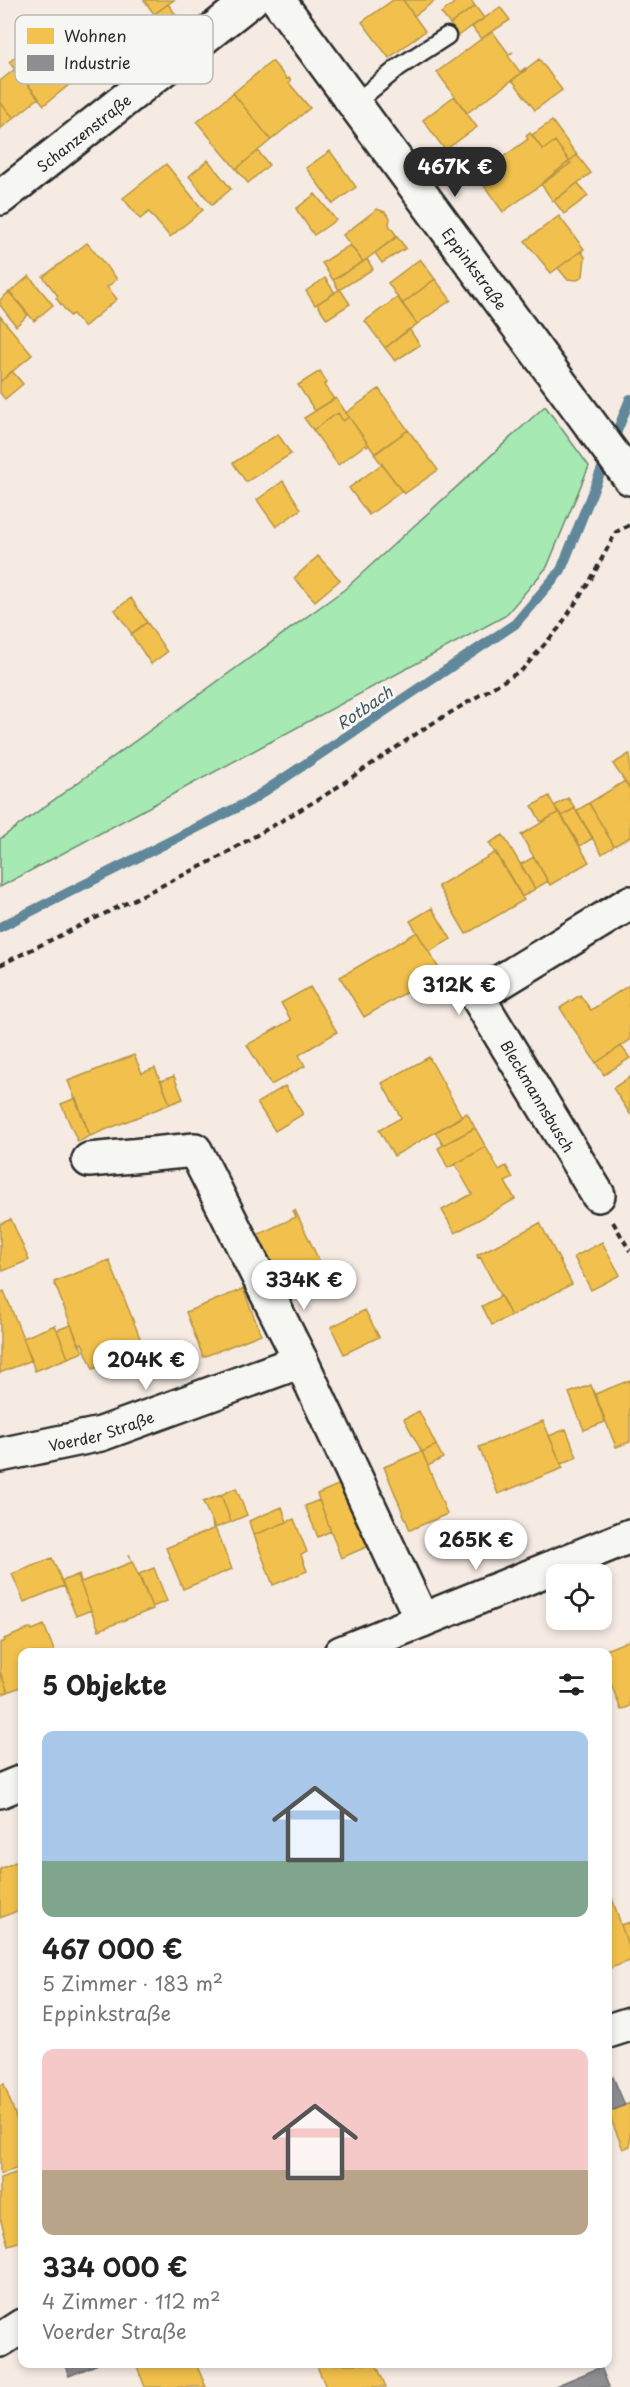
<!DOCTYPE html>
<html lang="de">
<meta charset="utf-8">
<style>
:root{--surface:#fff;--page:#f6f6f6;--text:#222;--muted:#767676;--accent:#2b2b2b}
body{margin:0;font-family:"Playpen Sans",sans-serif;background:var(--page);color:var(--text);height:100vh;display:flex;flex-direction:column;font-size:22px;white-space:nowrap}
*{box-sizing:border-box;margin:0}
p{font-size:20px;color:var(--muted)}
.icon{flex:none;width:33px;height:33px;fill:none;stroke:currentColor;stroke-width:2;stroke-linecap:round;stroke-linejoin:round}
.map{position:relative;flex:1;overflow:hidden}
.side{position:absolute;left:18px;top:1648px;width:594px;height:720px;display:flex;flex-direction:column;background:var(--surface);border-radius:12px;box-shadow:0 3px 9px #0003}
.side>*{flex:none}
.controls{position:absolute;left:546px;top:1564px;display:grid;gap:12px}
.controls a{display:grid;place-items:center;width:66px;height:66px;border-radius:12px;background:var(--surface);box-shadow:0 3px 9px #0003;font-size:30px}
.price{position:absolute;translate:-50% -51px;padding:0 14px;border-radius:21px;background:#fff;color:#222;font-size:20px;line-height:39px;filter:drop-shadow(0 2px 3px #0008)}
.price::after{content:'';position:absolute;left:50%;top:36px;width:18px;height:14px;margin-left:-9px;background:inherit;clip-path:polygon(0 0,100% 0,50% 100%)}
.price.on{background:var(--accent);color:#fff}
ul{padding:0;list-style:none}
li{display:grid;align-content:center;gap:12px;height:318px;padding:0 24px}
li span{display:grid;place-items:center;height:186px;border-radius:12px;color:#555}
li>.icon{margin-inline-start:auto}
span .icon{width:108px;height:108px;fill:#fffc;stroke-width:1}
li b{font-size:26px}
h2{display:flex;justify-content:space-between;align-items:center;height:72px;padding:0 24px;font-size:26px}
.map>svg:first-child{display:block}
.green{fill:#a6e9b3;stroke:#688a6f;stroke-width:1.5}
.homes{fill:#f2c14e;stroke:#b69444;stroke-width:1.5}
.industry{fill:#8d8d92;stroke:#707073;stroke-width:1.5}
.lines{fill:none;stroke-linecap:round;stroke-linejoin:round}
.stream{stroke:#60879a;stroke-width:10}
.service-casing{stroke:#2b2b2b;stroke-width:21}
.minor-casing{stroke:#2b2b2b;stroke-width:38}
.tertiary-casing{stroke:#2b2b2b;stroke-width:38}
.secondary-casing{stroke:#2b2b2b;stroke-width:38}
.path{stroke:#2b2b2b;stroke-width:4;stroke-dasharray:6 4.5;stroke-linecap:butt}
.service{stroke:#f6f6f2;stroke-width:16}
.minor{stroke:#f6f6f2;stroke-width:33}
.tertiary{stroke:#f6f6f2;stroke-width:33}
.secondary{stroke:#f6f6f2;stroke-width:33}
.labels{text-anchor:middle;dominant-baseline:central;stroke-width:6;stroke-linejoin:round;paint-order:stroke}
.street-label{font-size:15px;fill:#2b2b2b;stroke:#f6f6f2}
.water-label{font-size:16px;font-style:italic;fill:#455962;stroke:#f6f6f2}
.key{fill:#f6f6f2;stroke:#b9b9b6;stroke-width:1.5}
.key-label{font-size:16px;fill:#2b2b2b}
</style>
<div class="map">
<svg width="630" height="2387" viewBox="0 0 630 2387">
<rect width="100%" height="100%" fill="#f6ebe3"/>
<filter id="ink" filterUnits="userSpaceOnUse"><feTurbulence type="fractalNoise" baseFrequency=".0167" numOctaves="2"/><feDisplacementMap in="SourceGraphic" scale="12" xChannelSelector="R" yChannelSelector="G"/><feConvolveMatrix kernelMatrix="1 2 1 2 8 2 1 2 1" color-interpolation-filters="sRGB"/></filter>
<g filter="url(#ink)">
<!-- green -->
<path class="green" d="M545 406 589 466 547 567 505 616 0 887V839L345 589Z"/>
<!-- homes -->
<path class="homes" d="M144 0H174L154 14Z
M393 0H403L425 31 389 58 362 22Z
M403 0H436L414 16Z
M458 0H471L475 6 450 24 441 13Z
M168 4 177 16 153 34 144 22Z
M475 6 484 18 458 36 450 24Z
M500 7 510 20 481 39 472 27Z
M61 21 92 60 77 72 80 76 44 105 9 62Z
M492 31 509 54 513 52 508 56 520 72 525 68 526 70 467 113 437 72Z
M539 59 562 90 535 110 512 80Z
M272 61 287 79 289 78 291 81 289 83 310 108 271 140 233 93Z
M15 69 39 98 14 118 0 102V81Z
M233 93 271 140 236 169 197 122Z
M454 96 477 127 445 150 423 120Z
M0 102 14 118 0 129Z
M552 121 577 155 569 161 555 141 543 150 532 135Z
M530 133 543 150 555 141 571 163 503 212 477 176 528 139 526 136Z
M258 151 269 165 248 183 236 169Z
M330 151 356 187 333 204 306 168Z
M577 155 591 173 553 201 541 184Z
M208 160 231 189 212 205 189 176Z
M166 164 203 210 170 237 149 212 140 219 123 198Z
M578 183 588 196 564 214 554 201Z
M315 194 336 220 314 235 296 209Z
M377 209 385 212 390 218 389 225 397 236 363 262 343 235Z
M559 216 584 249 551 273 525 241Z
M397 237 406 248 382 263 375 253Z
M87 243 117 279 107 287 117 299 84 327 73 314 70 316 56 298 58 296 43 277Z
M350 245 363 262 333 280 322 263Z
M581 251 585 257 583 276 577 280 567 279 558 268Z
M367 259 373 269 339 290 333 280Z
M420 259 435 279 402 304 388 283Z
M29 276 53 305 34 321 10 292Z
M325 278 335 293 315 305 306 291Z
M435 279 451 300 417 324 402 304Z
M340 289 350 304 327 319 317 304Z
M9 292 28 315 16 326 0 305V300Z
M398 297 417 324 385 348 365 321Z
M0 316 32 355 0 382Z
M409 329 420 345 395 361 385 348Z
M12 371 23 384 5 399 0 393V382Z
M320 371 327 383 324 385 334 399 315 411 298 385Z
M379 389 408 430 375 454 346 413Z
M336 398 349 417 343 421 338 413 313 430 304 418Z
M338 413 343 421 349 417 369 445 367 447 365 445 338 465 313 430Z
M408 430 438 470 404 494 374 454Z
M278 434 291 454 246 482 233 463Z
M382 464 402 491 369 515 349 488Z
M283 481 301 509 276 527 257 500Z
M318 556 340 580 315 601 294 578Z
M131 598 147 622 132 634 115 610Z
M147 622 167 652 151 664 131 634Z
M629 754H630V789L613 764Z
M625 781 630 789V837L614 846 589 803Z
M549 796 558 813 541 822 532 806Z
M568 798 575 808 562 816 554 806Z
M589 803 614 846 602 854 576 811Z
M575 808 593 838 580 846 562 816Z
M559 812 589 862 550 885 521 835Z
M503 835 535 889 522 897 489 843Z
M496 852 524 900 466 934 438 886Z
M534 857 548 881 535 889 521 864Z
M432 908 451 939 429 952 410 921Z
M417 932 441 972 364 1017 340 977Z
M629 985 630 1040 596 1063 560 1008 580 995 591 1010Z
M310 987 337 1032 299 1055 305 1066 271 1085 247 1045 291 1020 281 1003Z
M621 1046 630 1058 604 1075 596 1063Z
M134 1055 142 1073 155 1068 170 1104 90 1136 68 1081Z
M429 1057 462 1117 394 1156 379 1130 401 1118 382 1083Z
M174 1076 183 1099 170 1104 161 1081Z
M630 1077V1114L613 1088Z
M285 1086 303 1114 275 1131 257 1103Z
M76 1098 90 1136 78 1142 61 1104Z
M467 1113 475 1128 443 1145 435 1132Z
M475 1128 486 1147 448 1168 438 1148Z
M486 1147 499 1170 506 1166 513 1178 505 1182 515 1199 455 1233 442 1210 472 1194 455 1164Z
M295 1210 325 1273 281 1294 251 1230 254 1229 257 1235 296 1217 293 1211Z
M11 1219 29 1260 3 1271 0 1264V1224Z
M540 1223 572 1284 511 1316 480 1257 478 1258 477 1255Z
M602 1242 620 1275 591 1290 574 1257Z
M109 1260 144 1348 93 1369 82 1343 79 1345 54 1282Z
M243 1289 261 1334 203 1357 186 1312Z
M4 1291 32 1360 0 1373V1293Z
M501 1296 511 1316 492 1325 482 1306Z
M365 1310 379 1337 344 1354 331 1327Z
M55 1325 68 1358 35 1371 23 1338Z
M71 1325 83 1352 68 1358 57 1330Z
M630 1380V1442L616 1447 595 1394Z
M591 1385 605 1422 584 1430 569 1393Z
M419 1411 436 1445 422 1452 404 1419Z
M543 1421 563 1468 498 1494 479 1447Z
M566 1429 577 1457 561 1464 549 1436Z
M436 1445 443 1458 428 1466 422 1452Z
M420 1452 422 1451 447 1514 410 1530 384 1467Z
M345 1482 371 1545 341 1558 317 1494Z
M236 1488 247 1515 231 1522 221 1495Z
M221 1495 231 1522 215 1528 203 1502Z
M319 1500 331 1531 318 1537 305 1506Z
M282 1507 287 1522 253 1535 249 1521Z
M294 1519 307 1552 301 1555 307 1571 273 1585 254 1535Z
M212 1521 232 1569 183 1589 166 1548 213 1529Z
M129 1554 153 1609 99 1630 77 1575 79 1574 81 1582 132 1562Z
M52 1558 64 1586 24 1602 12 1574Z
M154 1568 167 1601 152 1607 139 1574Z
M77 1575 91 1610 76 1616 62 1581Z
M44 1625 55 1653H22V1686L8 1692 0 1672V1643L5 1641 4 1639 31 1628 32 1630Z
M630 1640V1706L621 1710 608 1676V1653H598Z
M0 1672 8 1692 0 1695Z
M20 1860 22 1865V1909L0 1918V1869Z
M612 1898 630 1951V1961L608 1969V1899Z
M630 1922V1951L621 1925Z
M4 2084 22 2134V2167L0 2174V2085Z
M630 2103V2146L623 2149 608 2112Z
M22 2171V2241L8 2245 0 2218V2178Z
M136 2364H196L206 2387H145Z
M316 2364H376L386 2387H326Z"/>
<!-- industry -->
<path class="industry" d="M613 2077 625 2105 609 2112 608 2080Z
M64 2364H98L69 2376Z
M601 2367 609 2387H553Z"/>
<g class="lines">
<!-- stream -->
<path class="stream" d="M0 927 250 801 515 624 561 570 630 399"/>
<defs>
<path id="service" d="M354 104 399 67 447 36"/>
<g id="minor">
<path id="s1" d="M0 198 251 0"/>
<path d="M89 1160 195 1150 301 1361 422 1620"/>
<path d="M598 1195 477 996 630 903"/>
<path id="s2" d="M0 1455 101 1434 301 1361"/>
<path d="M608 2031 630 2024"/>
<path d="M0 2340 22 2326"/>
</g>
<g id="tertiary">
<path id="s3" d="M278 0 630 478"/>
</g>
<path id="secondary" d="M341 1653 630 1536
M0 1791 22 1782"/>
</defs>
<!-- service casing -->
<use href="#service" class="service-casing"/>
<!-- minor casing -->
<use href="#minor" class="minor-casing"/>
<!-- tertiary casing -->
<use href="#tertiary" class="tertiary-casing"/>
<!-- secondary casing -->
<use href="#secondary" class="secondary-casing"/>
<!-- path -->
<path class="path" d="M0 965 214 860 324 796 428 726 522 670 559 628 590 581 616 532 630 525
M613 1222 630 1251"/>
<!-- service -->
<use href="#service" class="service"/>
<!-- minor -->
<use href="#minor" class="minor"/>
<!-- tertiary -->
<use href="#tertiary" class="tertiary"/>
<!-- secondary -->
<use href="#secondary" class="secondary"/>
</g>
</g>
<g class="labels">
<!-- street labels -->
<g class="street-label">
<text stroke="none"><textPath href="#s1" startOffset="106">Schanzenstraße</textPath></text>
<text stroke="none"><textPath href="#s3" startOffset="333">Eppinkstraße</textPath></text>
<text transform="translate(538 1096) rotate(59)">Bleckmannsbusch</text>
<text stroke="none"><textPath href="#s2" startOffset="104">Voerder Straße</textPath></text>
</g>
<!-- water labels -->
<g class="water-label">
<text transform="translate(364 707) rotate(-34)">Rotbach</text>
</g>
</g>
<!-- legend -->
<rect x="15" y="15" width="198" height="69" rx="9" class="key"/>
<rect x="27" y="28" width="27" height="16" fill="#f2c14e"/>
<rect x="27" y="55" width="27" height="16" fill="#8d8d92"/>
<g class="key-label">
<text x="64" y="42">Wohnen</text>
<text x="64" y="69">Industrie</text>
</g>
</svg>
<div class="controls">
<a><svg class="icon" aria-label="locate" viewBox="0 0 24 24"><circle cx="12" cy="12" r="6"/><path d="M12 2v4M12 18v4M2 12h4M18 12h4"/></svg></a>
</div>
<b class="price on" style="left:455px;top:198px">467K €</b>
<b class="price" style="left:459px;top:1016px">312K €</b>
<b class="price" style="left:304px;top:1311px">334K €</b>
<b class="price" style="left:146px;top:1391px">204K €</b>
<b class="price" style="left:476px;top:1571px">265K €</b>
<section class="side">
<h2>5 Objekte<svg class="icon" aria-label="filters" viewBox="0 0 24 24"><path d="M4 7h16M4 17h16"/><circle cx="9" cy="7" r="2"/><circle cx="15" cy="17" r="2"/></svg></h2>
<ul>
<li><span style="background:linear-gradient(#a9c7e8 70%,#7fa58c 0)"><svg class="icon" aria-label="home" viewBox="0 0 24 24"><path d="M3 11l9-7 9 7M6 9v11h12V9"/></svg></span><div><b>467 000 €</b><p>5 Zimmer · 183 m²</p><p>Eppinkstraße</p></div></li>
<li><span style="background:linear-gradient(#f6c9c9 65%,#b9a48a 0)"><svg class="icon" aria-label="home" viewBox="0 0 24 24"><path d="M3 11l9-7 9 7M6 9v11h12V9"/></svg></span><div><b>334 000 €</b><p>4 Zimmer · 112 m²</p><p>Voerder Straße</p></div></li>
</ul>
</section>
</div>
